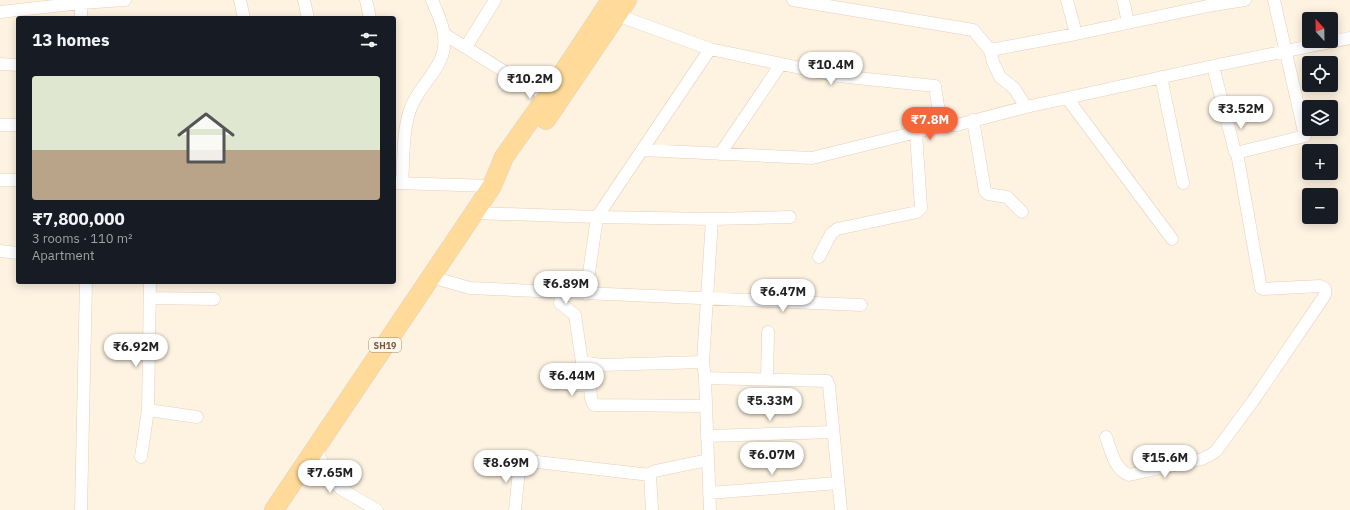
<!DOCTYPE html>
<meta charset="utf-8">
<style>
:root{--surface:#171b24;--page:#242831;--text:#f1f3f6;--muted:#9ea1a6;--accent:#f5663a}
body{margin:0;font-family:"IBM Plex Sans",sans-serif;background:var(--page);color:var(--text);height:100vh;display:flex;flex-direction:column;font-size:15px;white-space:nowrap}
*{box-sizing:border-box;margin:0}
p{font-size:13px;color:var(--muted)}
.icon{flex:none;width:22px;height:22px;fill:none;stroke:currentColor;stroke-width:2;stroke-linecap:round;stroke-linejoin:round}
.map{position:relative;flex:1;overflow:hidden}
.sheet{position:absolute;left:16px;top:16px;width:380px;height:268px;display:flex;flex-direction:column;background:var(--surface);border-radius:4px;box-shadow:0 2px 10px #0003}
.sheet>*{flex:none}
.needle{width:26px;rotate:338deg}
.controls{position:absolute;left:1302px;top:12px;display:grid;gap:8px}
.controls a{display:grid;place-items:center;width:36px;height:36px;border-radius:4px;background:var(--surface);box-shadow:0 2px 10px #0003;font-size:20px}
.price{position:absolute;translate:-50% -34px;padding:0 9px;border-radius:14px;background:#fff;color:#222;font-size:13px;line-height:26px;filter:drop-shadow(0 1px 2px #0008)}
.price::after{content:'';position:absolute;left:50%;top:24px;width:12px;height:9px;margin-left:-6px;background:inherit;clip-path:polygon(0 0,100% 0,50% 100%)}
.price.on{background:var(--accent);color:#fff}
ul{padding:0;list-style:none}
li{display:grid;align-content:center;gap:8px;height:212px;padding:0 16px}
li span{display:grid;place-items:center;height:124px;border-radius:4px;color:#555}
li>.icon{margin-inline-start:auto}
span .icon{width:72px;height:72px;fill:#fffc;stroke-width:1}
li b{font-size:17px}
h2{display:flex;justify-content:space-between;align-items:center;height:48px;padding:0 16px;font-size:17px}
.map>svg:first-child{display:block}
.lines{fill:none;stroke-linecap:round;stroke-linejoin:round}
.minor-casing{stroke:#e4cfbc;stroke-width:13}
.primary-casing{stroke:#dcd4cf;stroke-width:20}
.minor{stroke:#fff;stroke-width:12}
.primary{stroke:#ffda98;stroke-width:19}
.labels{text-anchor:middle;dominant-baseline:central;stroke-width:3.5;stroke-linejoin:round;paint-order:stroke}
.shield{fill:#fff7ea;stroke:#a08876;stroke-width:1}
.shield-label{font-size:9px;font-weight:bold;fill:#785845}
</style>
<div class="map">
<svg width="1350" height="510" viewBox="0 0 1350 510">
<rect width="100%" height="100%" fill="#fef3e1"/>
<g class="lines">
<defs>
<path id="minor" d="M240 0 244 18
M304 0 308 18
M366 0 370 18
M793 0 973 30 990 50 993 62 1000 77 1014 88 1026 107
M1067 0 1076 34
M1123 0 1128 22
M1212 0 1213 5 1245 0
M0 12 81 3V0
M617 15 710 49 838 76 935 86 941 126
M81 18V3L125 0
M444 34 523 83 553 99
M466 47 495 0
M990 50 1076 34 1213 5
M0 64 18 65
M1213 66 1235 152H1240L1305 136 1274 0
M1161 77 1183 183
M1067 98 1172 239
M973 120 985 191 988 194 1007 197 1022 212
M0 125H18
M642 150 812 158 941 126 957 125 1026 107 1213 66 1350 38
M720 154 781 64
M0 180H18
M395 183 492 186
M402 183C404 159 402 127 412 105 423 80 448 65 444 35 443 23 436 11 432 0
M474 213 597 217 712 219 703 362 705 378 710 510
M712 219 790 217
M0 251 18 253
M819 257 831 234 837 229 917 212 921 208 916 133
M431 277 470 288 861 305
M563 293 560 303 575 315 582 362 601 365 703 362
M586 294 597 217 710 49
M150 298 214 299
M593 364C592 375 587 396 594 405L706 406
M705 378 827 381 829 386 841 510
M767 379 768 332
M555 383 590 386
M148 410 197 417
M707 436 833 432
M1106 437C1111 450 1114 469 1129 475L1202 459 1212 454 1216 451 1253 401 1325 295V289L1320 286 1263 289 1261 288 1237 153
M316 448 326 471 341 489 377 510
M141 457 148 410 150 282
M487 458 520 460 650 475
M709 493 838 483
M81 510 86 282
M515 510 520 460
M652 510 650 475 651 473 655 471 708 460"/>
<path id="primary" d="M546 120 627 0
M274 510 474 213 492 186 504 157 548 95 611 0"/>
</defs>
<!-- minor casing -->
<use href="#minor" class="minor-casing"/>
<!-- primary casing -->
<use href="#primary" class="primary-casing"/>
<!-- minor -->
<use href="#minor" class="minor"/>
<!-- primary -->
<use href="#primary" class="primary"/>
</g>
<g class="labels">
<!-- shield labels -->
<rect class="shield" x="369" y="338" width="32" height="14" rx="3"/>
<g class="shield-label">
<text x="385" y="345">SH19</text>
</g>
</g>
</svg>
<div class="controls">
<a><svg class="needle" viewBox="-14 -14 28 28"><path d="M0-13l5 13h-10z" fill="#e53935"/><path d="M0 13l5-13h-10z" fill="#9ea1a6"/></svg></a>
<a><svg class="icon" aria-label="locate" viewBox="0 0 24 24"><circle cx="12" cy="12" r="6"/><path d="M12 2v4M12 18v4M2 12h4M18 12h4"/></svg></a>
<a><svg class="icon" aria-label="layers" viewBox="0 0 24 24"><path d="M12 4l9 5-9 5-9-5zM3 14l9 5 9-5"/></svg></a>
<a>+</a>
<a>−</a>
</div>
<b class="price" style="left:831px;top:86px">₹10.4M</b>
<b class="price" style="left:530px;top:100px">₹10.2M</b>
<b class="price" style="left:1241px;top:130px">₹3.52M</b>
<b class="price on" style="left:930px;top:141px">₹7.8M</b>
<b class="price" style="left:566px;top:305px">₹6.89M</b>
<b class="price" style="left:783px;top:313px">₹6.47M</b>
<b class="price" style="left:136px;top:368px">₹6.92M</b>
<b class="price" style="left:572px;top:397px">₹6.44M</b>
<b class="price" style="left:770px;top:422px">₹5.33M</b>
<b class="price" style="left:772px;top:476px">₹6.07M</b>
<b class="price" style="left:1165px;top:479px">₹15.6M</b>
<b class="price" style="left:506px;top:484px">₹8.69M</b>
<b class="price" style="left:330px;top:494px">₹7.65M</b>
<section class="sheet">
<h2>13 homes<svg class="icon" aria-label="filters" viewBox="0 0 24 24"><path d="M4 7h16M4 17h16"/><circle cx="9" cy="7" r="2"/><circle cx="15" cy="17" r="2"/></svg></h2>
<ul>
<li><span style="background:linear-gradient(#dfe7d0 60%,#b9a48a 0)"><svg class="icon" aria-label="home" viewBox="0 0 24 24"><path d="M3 11l9-7 9 7M6 9v11h12V9"/></svg></span><div><b>₹7,800,000</b><p>3 rooms · 110 m²</p><p>Apartment</p></div></li>
</ul>
</section>
</div>
